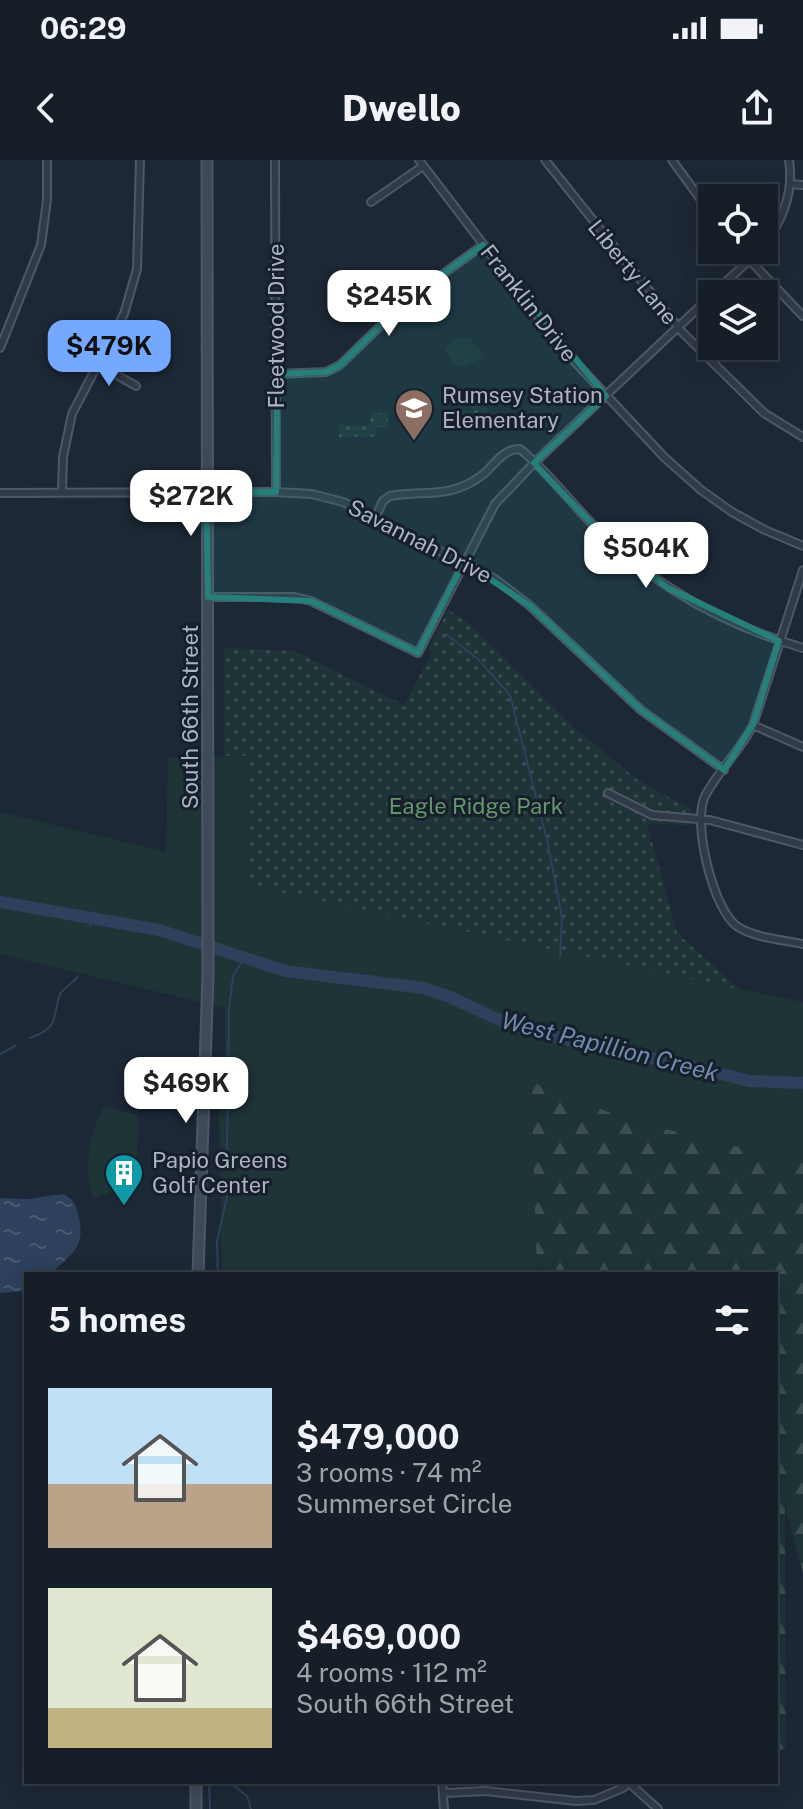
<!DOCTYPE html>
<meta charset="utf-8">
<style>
:root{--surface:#161e28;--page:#1f2730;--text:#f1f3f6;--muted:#9ea2a8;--line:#353c45;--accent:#75a9ff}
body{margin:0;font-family:"Public Sans",sans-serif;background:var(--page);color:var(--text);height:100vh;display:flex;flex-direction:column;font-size:30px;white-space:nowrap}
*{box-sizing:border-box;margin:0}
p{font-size:26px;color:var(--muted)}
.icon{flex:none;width:44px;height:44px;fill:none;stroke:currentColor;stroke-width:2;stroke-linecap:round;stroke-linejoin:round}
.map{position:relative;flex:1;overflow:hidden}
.details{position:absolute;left:24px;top:1112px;width:754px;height:512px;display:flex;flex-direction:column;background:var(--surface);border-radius:0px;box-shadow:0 4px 20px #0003,0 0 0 2px var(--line)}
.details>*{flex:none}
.controls{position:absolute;left:698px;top:24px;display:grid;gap:16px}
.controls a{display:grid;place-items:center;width:80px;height:80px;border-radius:0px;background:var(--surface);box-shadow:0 4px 20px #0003,0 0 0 2px var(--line);font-size:40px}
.price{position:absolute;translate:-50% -68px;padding:0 18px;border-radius:16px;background:#fff;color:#222;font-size:26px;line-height:52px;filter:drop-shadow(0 2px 4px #0008)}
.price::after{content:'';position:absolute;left:50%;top:48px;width:24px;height:18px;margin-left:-12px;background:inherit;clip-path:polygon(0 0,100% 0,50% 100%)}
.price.active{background:var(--accent);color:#111}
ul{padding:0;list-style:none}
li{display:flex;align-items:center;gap:24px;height:200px;padding:0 24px}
li span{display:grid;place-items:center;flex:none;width:224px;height:160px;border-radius:0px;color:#555}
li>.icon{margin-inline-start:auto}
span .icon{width:96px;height:96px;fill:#fffc;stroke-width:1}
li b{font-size:34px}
h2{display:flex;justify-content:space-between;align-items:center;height:96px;padding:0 24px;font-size:34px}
.status{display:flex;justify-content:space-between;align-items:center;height:56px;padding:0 40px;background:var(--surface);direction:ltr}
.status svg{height:22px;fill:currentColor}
header{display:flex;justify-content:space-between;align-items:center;height:104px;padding:0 24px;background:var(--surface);font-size:36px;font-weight:800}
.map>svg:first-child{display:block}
.grass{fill:#1f3437}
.forest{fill:url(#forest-firs)}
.park{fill:url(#park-dots)}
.water{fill:url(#water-ripples)}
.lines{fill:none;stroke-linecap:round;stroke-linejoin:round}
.stream{stroke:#2d415d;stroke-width:2}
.river{stroke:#2d415d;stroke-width:12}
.street-casing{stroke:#4e5765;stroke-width:10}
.secondary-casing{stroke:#4e5765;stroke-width:13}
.street{stroke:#313a47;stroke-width:6}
.secondary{stroke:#3e495a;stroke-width:9}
.marked{fill:#267f7b;fill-opacity:0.2;stroke:#267f7b;stroke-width:6;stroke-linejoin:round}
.labels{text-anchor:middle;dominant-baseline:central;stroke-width:6;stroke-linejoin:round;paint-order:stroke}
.street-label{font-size:22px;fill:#aab4c4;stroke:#171f2b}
.poi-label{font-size:22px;fill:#aab4c4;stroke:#171f2b;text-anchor:start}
.park-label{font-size:22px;fill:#61966e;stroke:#171f2b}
.water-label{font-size:24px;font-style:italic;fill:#708bb0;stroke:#171f2b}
</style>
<div class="status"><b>06:29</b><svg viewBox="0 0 49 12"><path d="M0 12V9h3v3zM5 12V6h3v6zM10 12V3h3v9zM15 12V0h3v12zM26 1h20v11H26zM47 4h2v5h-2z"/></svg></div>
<header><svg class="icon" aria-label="back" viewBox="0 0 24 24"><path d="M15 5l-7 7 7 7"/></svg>Dwello<svg class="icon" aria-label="share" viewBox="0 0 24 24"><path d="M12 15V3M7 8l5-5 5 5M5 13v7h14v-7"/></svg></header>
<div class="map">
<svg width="803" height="1649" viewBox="0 0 803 1649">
<defs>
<pattern id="forest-firs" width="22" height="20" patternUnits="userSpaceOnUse" patternTransform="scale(2)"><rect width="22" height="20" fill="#1f3437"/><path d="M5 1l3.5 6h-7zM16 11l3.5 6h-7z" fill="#3d4f52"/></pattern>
<pattern id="park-dots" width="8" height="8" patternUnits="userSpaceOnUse" patternTransform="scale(2)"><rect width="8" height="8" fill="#1f3437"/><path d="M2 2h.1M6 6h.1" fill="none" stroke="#3d4f52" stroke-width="1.8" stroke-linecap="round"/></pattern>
<pattern id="water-ripples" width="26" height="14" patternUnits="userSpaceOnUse" patternTransform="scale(2)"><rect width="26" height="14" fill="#2d415d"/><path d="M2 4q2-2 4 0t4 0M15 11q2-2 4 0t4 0" fill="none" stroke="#495a73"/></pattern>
</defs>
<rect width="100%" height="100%" fill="#1d2836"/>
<!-- grass -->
<path class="grass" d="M460 177 470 178 485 196 463 207 455 205 445 189Z
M250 596V726L803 842V1000L783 998 629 960 531 922 537 1114H222L219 944 225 943V848L0 794V652L166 692 168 597Z
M104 947 136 954 139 962 135 1024 94 1038C82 1012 90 970 104 947Z"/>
<!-- forest -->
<path class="forest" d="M531 922 629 960 783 998 803 1000V1412L785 1347 786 1589 776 1590V1114H537Z"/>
<!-- park -->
<path class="park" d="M485 230H506L507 240 486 242 487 253 471 254V259H454V251H471V236H485Z
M371 253H388V267H377L376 277H339V265H370Z
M448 450 469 463 576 569 639 621 691 649V665L647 664 677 773 739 829 250 726V596H224V488L294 491 404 545 432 493 428 490Z"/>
<!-- water -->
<path class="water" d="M63 1034C72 1038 76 1044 78 1054 87 1086 72 1094 50 1114H26V1131L0 1133V1038L28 1039Z"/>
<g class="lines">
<!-- stream -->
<path class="stream" d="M446 474 479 500 510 535 547 680 562 757 560 797
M90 766 94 759
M30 878C61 866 51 860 60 834 63 828 74 823 78 816
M0 894 15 886
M227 990 229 849 233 816 245 797
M218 1114 217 1082 228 1032
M209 1622 210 1649
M229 1622 247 1636 251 1649"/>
<!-- river -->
<path class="river" d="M0 742 159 770 285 811 424 828 450 837 508 864 609 891 679 903 749 921 803 923"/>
<defs>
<path id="street" d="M275 0 276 332
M419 0 563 189 664 297 701 330 732 352 765 370 803 386
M545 0 683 173 764 253 803 277
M672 0 712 55
M790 24 803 25
M371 42 423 6
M764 85C783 60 794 32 789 0
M740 90 803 156
M713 134 760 90
M0 188 41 85 47 40V0
M97 204 136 226
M277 214 326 212 340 205 407 140 483 85
M62 332 63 297 72 254 124 154 137 109 140 0
M0 333 276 332 312 334 343 342 495 419 529 445 641 550 724 610
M376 356 383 341 390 336C426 330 449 339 481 316 495 306 501 289 520 289 547 311 572 344 597 369 655 427 725 465 803 488
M803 410 753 565C740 591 718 611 705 636 692 662 713 751 738 767 756 778 783 780 803 784
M208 437H294L311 441 418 493 495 344 534 303 712 135
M753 565 803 587
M608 633 652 655 710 660 803 685
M442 1622 444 1649
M629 1623 658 1649
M444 1633 486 1631 576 1641 594 1640 623 1628 630 1622"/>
<path id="secondary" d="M198 1114 208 816 207 0
M196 1649V1622"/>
</defs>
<!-- street casing -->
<use href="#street" class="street-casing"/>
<!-- secondary casing -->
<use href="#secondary" class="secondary-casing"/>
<!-- street -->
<use href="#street" class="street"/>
<!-- secondary -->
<use href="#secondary" class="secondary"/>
</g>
<!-- marked area -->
<path class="marked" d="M483 85 606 236 534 303 598 370 668 428 779 481 753 565 724 610 641 550 529 445 464 402 418 493 311 441 208 437 206 332H276L277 214 326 212 340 205 407 140Z"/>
<!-- icons -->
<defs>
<symbol id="school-pin" viewBox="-11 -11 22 30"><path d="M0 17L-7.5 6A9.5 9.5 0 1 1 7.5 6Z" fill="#8d6e63" stroke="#171f2b"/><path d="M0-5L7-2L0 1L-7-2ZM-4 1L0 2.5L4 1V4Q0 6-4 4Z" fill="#fff"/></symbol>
<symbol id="building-pin" viewBox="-11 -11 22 30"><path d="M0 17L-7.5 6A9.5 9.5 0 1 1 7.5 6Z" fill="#0f9aa8" stroke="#171f2b"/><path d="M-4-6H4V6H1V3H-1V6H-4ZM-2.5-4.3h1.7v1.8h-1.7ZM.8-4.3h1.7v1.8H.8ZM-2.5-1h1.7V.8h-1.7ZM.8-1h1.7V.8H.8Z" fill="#fff"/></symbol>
</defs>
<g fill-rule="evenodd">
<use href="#school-pin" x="392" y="226" width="44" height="60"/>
<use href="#building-pin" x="102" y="991" width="44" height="60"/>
</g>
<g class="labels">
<!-- street labels -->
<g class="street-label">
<text transform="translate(633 112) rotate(51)">Liberty Lane</text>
<text transform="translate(529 143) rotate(52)">Franklin Drive</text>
<text transform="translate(276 166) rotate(-90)">Fleetwood Drive</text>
<text transform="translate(420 381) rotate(27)">Savannah Drive</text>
<text transform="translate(190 557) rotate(-90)">South 66th Street</text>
</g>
<!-- poi labels -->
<g class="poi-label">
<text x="442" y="235">Rumsey Station<tspan x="442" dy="25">Elementary</tspan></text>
<text x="152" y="1000">Papio Greens<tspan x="152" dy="25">Golf Center</tspan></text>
</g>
<!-- park labels -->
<g class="park-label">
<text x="476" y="646">Eagle Ridge Park</text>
</g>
<!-- water labels -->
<g class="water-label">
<text transform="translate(610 886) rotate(14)">West Papillion Creek</text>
</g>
</g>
</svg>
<div class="controls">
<a><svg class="icon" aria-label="locate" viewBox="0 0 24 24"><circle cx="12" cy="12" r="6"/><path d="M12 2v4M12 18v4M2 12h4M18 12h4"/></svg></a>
<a><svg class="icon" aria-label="layers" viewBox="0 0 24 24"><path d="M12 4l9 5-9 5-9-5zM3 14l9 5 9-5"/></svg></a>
</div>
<b class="price" style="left:389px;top:178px">$245K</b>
<b class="price active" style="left:109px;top:228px">$479K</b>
<b class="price" style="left:191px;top:378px">$272K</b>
<b class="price" style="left:646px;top:430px">$504K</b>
<b class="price" style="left:186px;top:965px">$469K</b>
<section class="details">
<h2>5 homes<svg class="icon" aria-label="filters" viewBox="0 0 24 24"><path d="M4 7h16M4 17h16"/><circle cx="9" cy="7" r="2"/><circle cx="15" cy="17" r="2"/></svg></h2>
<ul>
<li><span style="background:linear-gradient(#bfe0f5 60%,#b9a48a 0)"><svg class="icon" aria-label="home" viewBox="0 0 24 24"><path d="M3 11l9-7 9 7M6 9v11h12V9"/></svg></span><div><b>$479,000</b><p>3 rooms · 74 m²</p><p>Summerset Circle</p></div></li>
<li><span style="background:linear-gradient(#dfe7d0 75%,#c2b280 0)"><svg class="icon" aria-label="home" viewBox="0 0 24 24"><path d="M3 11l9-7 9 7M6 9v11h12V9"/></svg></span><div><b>$469,000</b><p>4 rooms · 112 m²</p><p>South 66th Street</p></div></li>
</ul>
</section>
</div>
